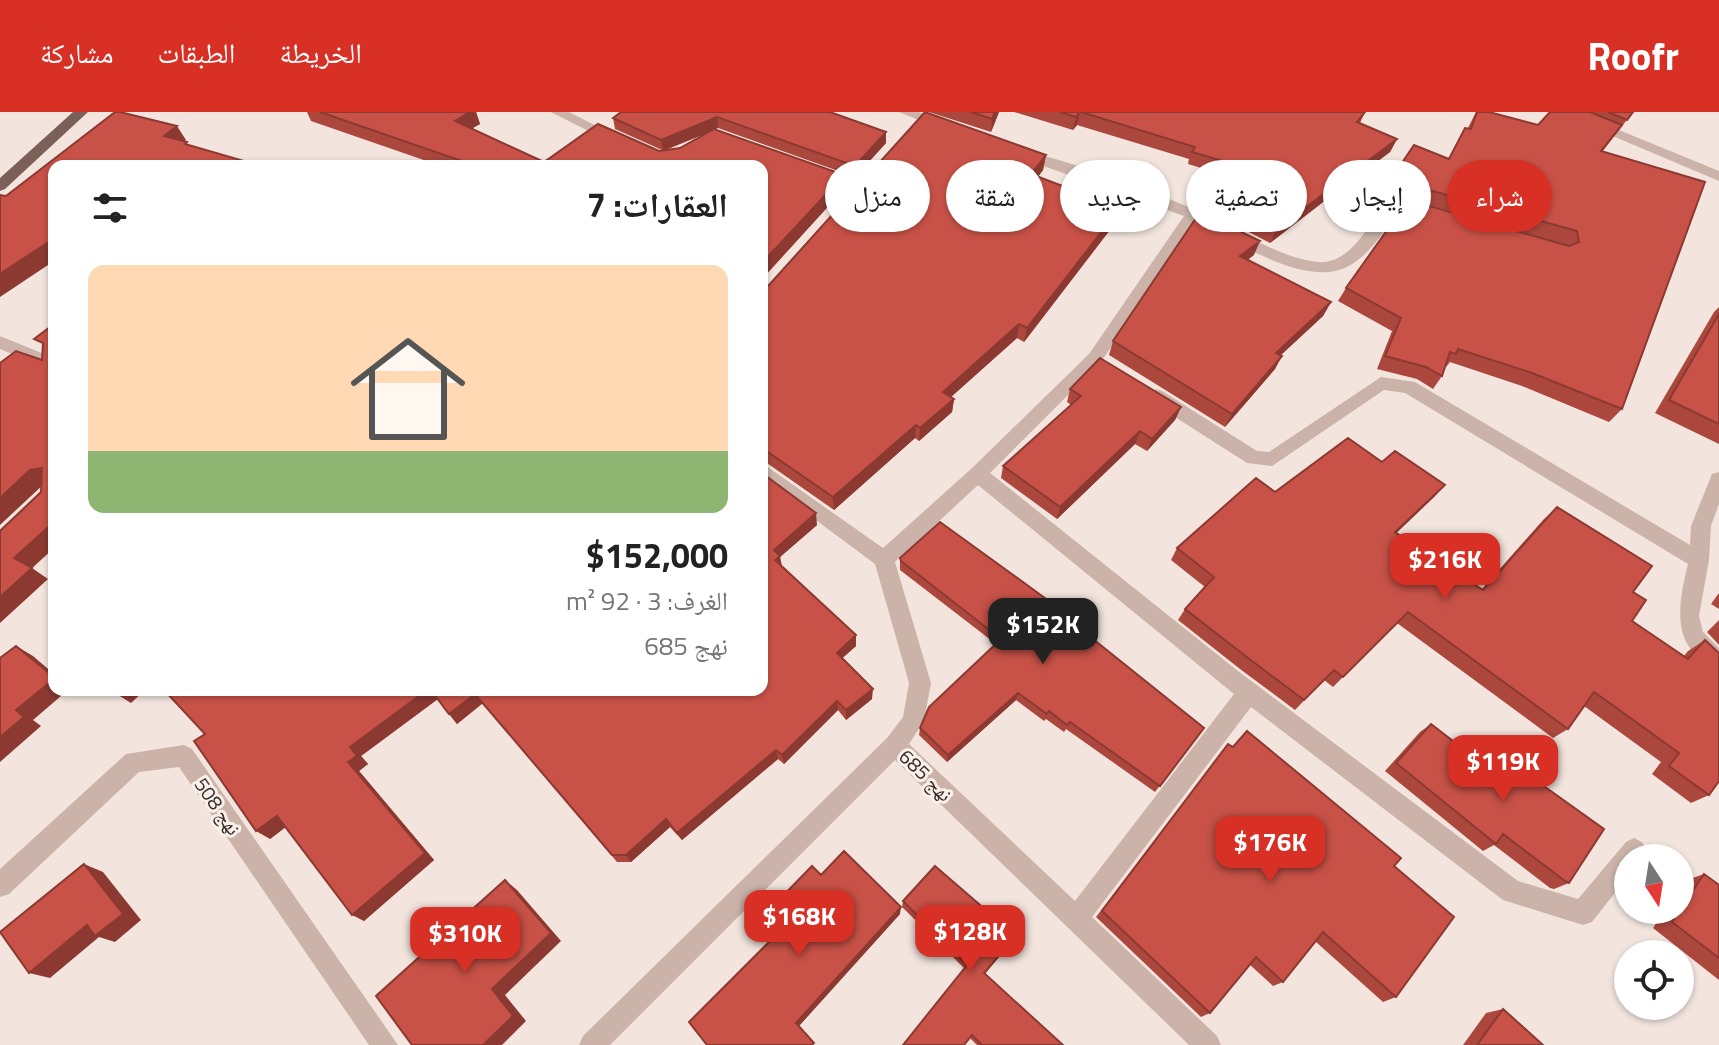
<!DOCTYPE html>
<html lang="ar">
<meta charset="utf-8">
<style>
:root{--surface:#fff;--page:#f6f6f6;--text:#222;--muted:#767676;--line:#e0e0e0;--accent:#d93025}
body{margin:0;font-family:"Titillium Web","Noto Naskh Arabic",sans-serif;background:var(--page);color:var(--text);direction:rtl;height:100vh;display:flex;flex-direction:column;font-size:30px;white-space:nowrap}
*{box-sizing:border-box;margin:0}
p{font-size:26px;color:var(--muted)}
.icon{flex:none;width:44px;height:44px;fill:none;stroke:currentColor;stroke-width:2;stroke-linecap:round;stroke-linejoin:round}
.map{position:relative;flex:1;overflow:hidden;direction:ltr}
.sheet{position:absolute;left:48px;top:48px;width:720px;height:536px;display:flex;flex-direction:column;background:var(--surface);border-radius:16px;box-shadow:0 2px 6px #0004;direction:rtl}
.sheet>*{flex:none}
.hud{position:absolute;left:792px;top:48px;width:760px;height:72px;direction:rtl;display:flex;gap:16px}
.needle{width:52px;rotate:168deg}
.tools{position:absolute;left:1614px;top:732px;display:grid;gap:16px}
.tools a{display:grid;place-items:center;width:80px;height:80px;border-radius:50%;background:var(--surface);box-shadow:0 2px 6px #0004;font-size:40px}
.price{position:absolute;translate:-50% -68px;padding:0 18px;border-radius:16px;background:var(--accent);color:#fff;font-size:26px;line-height:52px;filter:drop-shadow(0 2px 4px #0008)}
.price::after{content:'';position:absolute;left:50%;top:48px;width:24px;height:18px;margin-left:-12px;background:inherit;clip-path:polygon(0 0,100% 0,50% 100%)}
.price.active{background:#222;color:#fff}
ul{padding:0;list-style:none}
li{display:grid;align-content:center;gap:16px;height:424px;padding:0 40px}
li+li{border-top:2px solid var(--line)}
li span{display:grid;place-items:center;height:248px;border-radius:16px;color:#555}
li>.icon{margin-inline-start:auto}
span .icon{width:144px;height:144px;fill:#fffc;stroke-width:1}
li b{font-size:34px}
h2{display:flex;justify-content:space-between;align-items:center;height:96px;padding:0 40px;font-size:34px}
.tag{padding:0 28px;border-radius:36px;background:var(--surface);box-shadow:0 2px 6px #0004;font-size:28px;line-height:72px}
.tag.active{background:var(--accent);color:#fff}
header{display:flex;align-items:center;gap:48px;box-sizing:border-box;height:112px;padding:0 40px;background:var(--accent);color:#fff}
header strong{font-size:38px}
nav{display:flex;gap:44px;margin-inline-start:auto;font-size:28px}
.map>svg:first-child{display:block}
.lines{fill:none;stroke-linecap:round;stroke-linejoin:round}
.street{fill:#cbb3a9;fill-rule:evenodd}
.primary{fill:#7b605a;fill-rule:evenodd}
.wall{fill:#ac473d;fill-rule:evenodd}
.shaded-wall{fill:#8c3932}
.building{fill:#c85247;stroke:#8c3932;stroke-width:2}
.labels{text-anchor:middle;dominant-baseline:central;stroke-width:6;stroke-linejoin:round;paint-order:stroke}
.street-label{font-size:20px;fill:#382b29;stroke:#faf0ea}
</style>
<header>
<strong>Roofr</strong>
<nav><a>الخريطة</a><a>الطبقات</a><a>مشاركة</a></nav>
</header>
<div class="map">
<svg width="1719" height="933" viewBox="0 0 1719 933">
<rect width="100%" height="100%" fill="#f3e5de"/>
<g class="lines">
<!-- street -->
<path class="street" d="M551 0H569L622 27 620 30H610Z
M899 0H919L952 14 940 17Z
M1556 0H1575L1719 59V69Z
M1020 37C1080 53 1143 75 1200 100 1237 116 1277 146 1318 150 1361 153 1372 87 1405 90 1414 90 1425 95 1434 98L1437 101 1429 106 1404 99 1398 101C1383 120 1369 144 1347 155 1305 176 1234 128 1196 110L1101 250 990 361 1238 559 1518 769 1578 787 1626 730 1634 726 1642 730 1646 738 1642 746H1628V764L1592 810 1583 813 1503 788 1251 595 1092 805 1217 924 1221 933H1189L895 648 610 933H579L583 924 887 626 903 605 909 571 875 452 762 368V351L883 436 971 357 1089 242 1184 104 1015 44 1013 41ZM978 373 1234 582 1075 789 909 632 924 609 931 571 895 450Z
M819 55 865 72 867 75 860 80 814 63 812 60Z
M0 224 54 246V259L0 237Z
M1381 265 1415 270 1690 433 1691 414 1710 367 1712 362 1719 360V392L1711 414 1709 448 1699 504 1703 520 1719 536V557C1669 539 1678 492 1688 452L1405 281 1384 278 1272 354 1247 351 1150 289 1147 284 1156 277 1162 279 1257 339 1269 340Z
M184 633 192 637 398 933H369L179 655 139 660 9 782 0 785V757L126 642Z"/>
<!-- primary -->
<path class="primary" d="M73 0H88L5 77 0 79V66Z"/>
</g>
<!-- wall -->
<path class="wall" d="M307 0H476L480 12 472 16 544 50 662 38 615 17 613 6 830 0 886 20V31L855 65 718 16 715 17 844 63V77L762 167V54H441L311 9ZM710 20 680 36 665 38Z
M929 0H999L991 20Z
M1014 0H1365L1360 11 1397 27 1390 40 1350 70 1346 68 1327 87 1270 131 1233 112 1238 99 1263 75 1188 52 1189 47 1077 13 1073 18Z
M1476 0H1489L1538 13 1550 0H1633L1602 40 1622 297 1609 310 1522 274 1450 250 1446 255H1445L1442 264 1433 277 1417 267 1377 257 1392 219 1338 189 1346 176 1567 133 1404 86 1396 89 1382 83 1389 70 1449 47 1465 16H1468Z
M1046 43 1043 58 1038 65 1116 110 1024 230 1017 226 951 285 954 287 952 300 919 329 915 326 834 398 764 349H762V175L769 173Z
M1254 143 1247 148 1331 190 1323 204 1281 243 1275 257 1225 315 1109 243 1113 229Z
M1719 195V332L1655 301 1714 200Z
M1070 277 1181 295 1175 308 1147 339 1135 332 1057 407 1001 366 1003 354 1071 293 1067 290Z
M1382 350 1445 373 1434 385 1396 421 1482 477 1544 407 1557 395 1633 480 1632 509 1684 544 1688 539 1705 528 1709 683 1691 691 1652 662 1661 650 1584 594 1568 617 1553 626 1397 511 1333 575 1324 568 1295 598 1240 557 1178 508 1185 497 1205 475 1171 448 1177 436 1275 380Z
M762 361 817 413 780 445 782 454 856 523V534L842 546 872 587 846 608 838 598 784 652 778 647 682 728 670 715 631 750H617L483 591 457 612 438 587 361 644 368 652 359 659 434 748 364 809 285 715 270 727 205 622 164 578H762Z
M900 446 1059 500 1204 616 1155 680 1066 617 1064 620 1046 607 1044 609 1016 588 947 650 919 623 920 616 996 532 900 458Z
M1719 481V497L1711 492Z
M1719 508V533L1707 520Z
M1431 612 1491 658 1507 648 1569 771 1554 777 1550 776 1494 733 1483 739 1385 659 1420 620Z
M1228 632 1394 754 1396 885 1383 890 1316 830 1283 870 1273 874 1249 852 1210 901 1201 905 1096 805Z
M1704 762 1719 773V868L1653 816 1665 798H1680V775L1684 769Z
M821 763 900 802 799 914 707 933 784 815 773 803 771 796Z
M903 789 1016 824 985 862 1063 933H977L970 926 964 856 902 795Z
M1503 897 1543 933H1463L1486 901Z"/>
<!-- shaded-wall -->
<path class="shaded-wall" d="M470 0H476L480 12 461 23 455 9Z
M995 0H999L991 20 992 7Z
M1080 0 1077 13 1073 18 1076 5Z
M717 5 718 16 663 39 661 28Z
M177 14 186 28 173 39 164 24Z
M886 20V31L855 65V54Z
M1397 27 1390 40 1350 70 1357 57Z
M1046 43 1043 58 1029 76 1031 62Z
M1352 55 1346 68 1327 87 1270 131 1276 118Z
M844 63V77L762 167V151Z
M1411 73 1404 86 1396 89 1403 76Z
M1120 96 1116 110 1024 230 1027 216Z
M1260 129 1254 143 1234 158 1240 144Z
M47 131 54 139V149L0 185V162Z
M1331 190 1323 204 1269 254 1276 241Z
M1019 212 1017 226 942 293 943 280Z
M1282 244 1275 257 1225 315 1232 302Z
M954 287 952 300 919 329 920 316Z
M1181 295 1175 308 1147 339 1152 327Z
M916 313 915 326 834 398 833 385Z
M1140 319 1135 332 1057 407 1060 395Z
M42 356 45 371 0 413V386L30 358Z
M1445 373 1434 385 1385 432 1395 420Z
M816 401 817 413 780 445 782 456 777 460 774 438Z
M54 410V436L30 458 14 446Z
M32 456 48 467 0 511V485Z
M856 523V534L837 551V541Z
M16 534 33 544 54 562V565Z
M54 567V578H68L33 608 41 614 0 650V625L16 598Z
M873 577 872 587 846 608V598Z
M118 578H145L131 591 115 581Z
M427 578H432L439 586 361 644 368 652 359 659 434 748 364 809 352 803 348 650 350 635Z
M1018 581 1016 588 947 650 948 643Z
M475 582 483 591 457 612 449 602Z
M837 589 838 598 784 652 782 643Z
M776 638 778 647 682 728 677 721Z
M277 704 290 712 270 727 256 719Z
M666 707 670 715 631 750 626 743Z
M84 752 103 760 141 808 115 830 99 825 50 866 29 861Z
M505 768 517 778 561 829 505 883 526 909 502 933H483L492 877Z
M901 795 900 802 798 915 796 911Z"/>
<!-- building -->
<path class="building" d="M115 0H120L177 14 164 24 187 30 185 32 261 54H54V135L47 131 0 162V83L6 84Z
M320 0H470L455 9 544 50 598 12 659 39 680 36 714 17 844 63 762 151V54H476Z
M621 0H830L886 20 855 54 717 5 661 28 613 6Z
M925 0 1046 43 1031 62 1120 96 1027 216 1019 212 943 280 954 287 920 316 916 313 833 385 762 336V203L767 200 762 196V175L769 173Z
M971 0H995L992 7Z
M1060 0H1080L1076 5Z
M1081 0H1365L1357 10 1397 27 1357 57 1352 55 1334 74 1276 118 1238 99 1274 64 1192 40 1195 35Z
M1477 0H1489L1538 13 1550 0H1590L1622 13 1601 39 1705 70 1622 297 1532 261 1458 237 1456 242 1450 240 1442 264 1426 255 1385 244 1401 206 1346 176 1407 90 1412 89 1569 134 1579 130 1577 119 1411 73 1403 76 1389 70 1414 33 1449 47 1465 16 1471 17Z
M1608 0H1633L1627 8Z
M1196 106 1219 117 1225 112 1260 129 1240 144 1331 190 1276 241 1282 244 1232 302 1113 229Z
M1719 202V312L1669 288Z
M54 212V410L14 446 32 456 0 485V419L41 380 42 356 30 358 0 386V251L16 239 42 248 43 231 34 227Z
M1100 246 1181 295 1152 327 1140 319 1060 395 1003 354 1081 284 1070 277Z
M1348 326 1382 350 1395 339 1445 373 1395 420 1483 478 1557 395 1652 454 1633 480 1646 488 1632 509 1688 547 1705 528 1719 541V669L1709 683 1669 654 1679 641 1594 580 1568 617 1408 500 1343 565 1334 558 1304 588 1248 546 1185 497 1214 465 1177 436 1256 366 1275 380Z
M762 361 816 401 774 438 780 444 775 448 856 523 837 541 873 577 846 598 837 589 782 643 776 638 677 721 666 707 626 743H612L475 582 449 602 431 578H762Z
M940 410 1060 497 1058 499 1204 616 1160 674 1070 610 1067 613 1049 599 1047 602 1018 581 948 643 920 616 929 595 1001 527 901 449 900 446Z
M16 534 54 565V567L16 598 24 605 0 625V546Z
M164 578H427L350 635 357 644 348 650 425 741 352 803 277 704 256 719 194 629 205 622Z
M1431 612 1493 660 1507 648 1604 717 1569 771 1565 769 1503 722 1496 732 1396 651Z
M1247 619 1401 746 1394 754 1454 805 1396 885 1323 820 1283 870 1256 845 1210 901 1102 799 1228 632 1233 635Z
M844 739 901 795 796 911 814 931 812 933H707L689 910 786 813 771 796 812 754 821 763Z
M84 752 123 802 95 824 87 813 29 861 0 820Z
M935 754 1016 824 984 861 1063 933H982L972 923 964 933H903L967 853 903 789Z
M1704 762 1719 773V846L1672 810Z
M505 768 551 821 492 877 513 904 483 933H412L376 884Z
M1503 897 1543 933H1477Z"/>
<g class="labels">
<!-- street labels -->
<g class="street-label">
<text transform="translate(926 663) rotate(44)">نهج 685</text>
<text transform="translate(218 694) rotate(55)">نهج 508</text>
</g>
</g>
</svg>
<div class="tools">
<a><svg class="needle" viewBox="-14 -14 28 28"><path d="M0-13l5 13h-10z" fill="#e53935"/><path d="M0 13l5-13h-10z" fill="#767676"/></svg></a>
<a><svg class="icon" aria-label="locate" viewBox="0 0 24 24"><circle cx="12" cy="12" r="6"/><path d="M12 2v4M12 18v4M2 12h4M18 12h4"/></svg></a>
</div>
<b class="price" style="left:1445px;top:489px">$216K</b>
<b class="price active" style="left:1043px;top:554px">$152K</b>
<b class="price" style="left:1503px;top:691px">$119K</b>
<b class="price" style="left:1270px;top:772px">$176K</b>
<b class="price" style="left:799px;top:846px">$168K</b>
<b class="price" style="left:970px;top:861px">$128K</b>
<b class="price" style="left:465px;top:863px">$310K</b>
<div class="hud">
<a class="tag active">شراء</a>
<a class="tag">إيجار</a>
<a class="tag">تصفية</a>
<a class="tag">جديد</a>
<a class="tag">شقة</a>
<a class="tag">منزل</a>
</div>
<section class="sheet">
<h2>العقارات: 7<svg class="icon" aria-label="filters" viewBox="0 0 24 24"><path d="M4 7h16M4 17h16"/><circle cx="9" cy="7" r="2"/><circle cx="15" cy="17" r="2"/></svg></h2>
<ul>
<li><span style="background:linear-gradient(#ffd9b3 75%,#8fb573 0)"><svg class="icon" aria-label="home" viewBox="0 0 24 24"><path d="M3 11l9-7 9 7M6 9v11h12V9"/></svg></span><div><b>$152,000</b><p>الغرف: 3 · 92 m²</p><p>نهج 685</p></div></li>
</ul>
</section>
</div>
